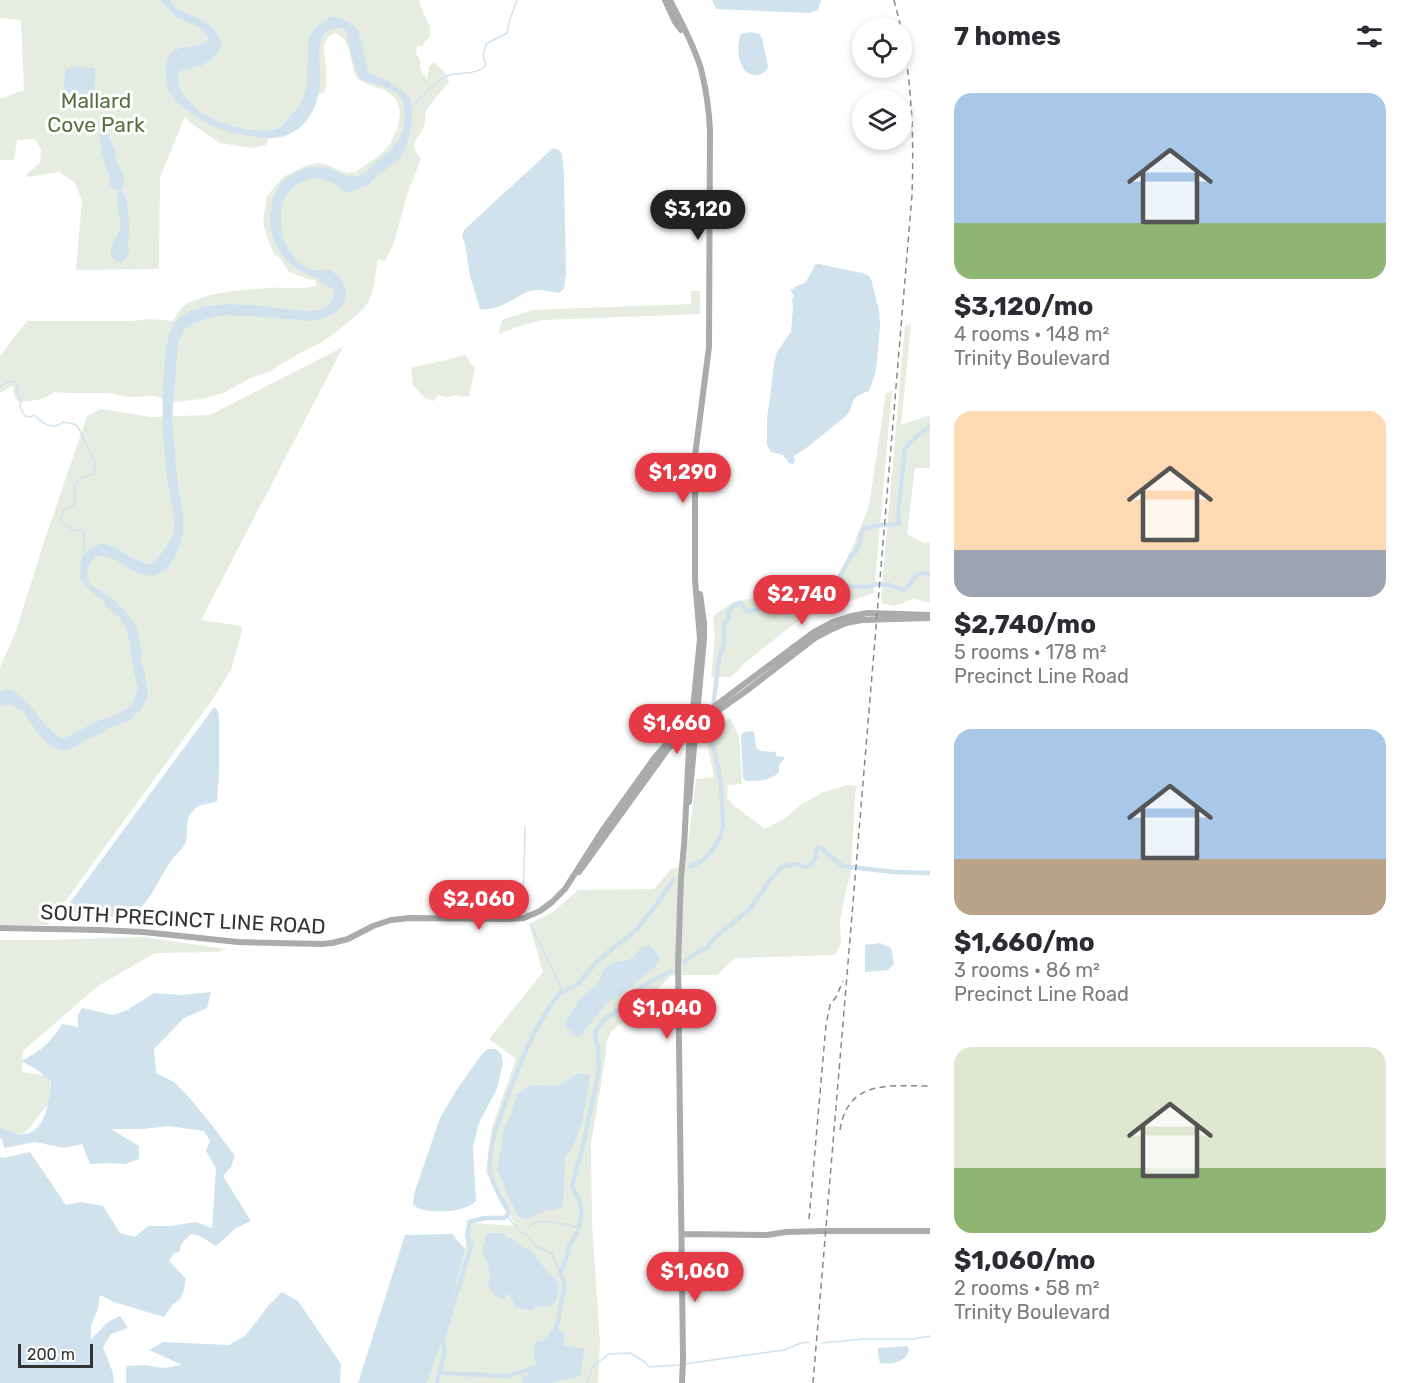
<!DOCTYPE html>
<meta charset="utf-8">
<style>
:root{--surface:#fff;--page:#f2f2f3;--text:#2b2b33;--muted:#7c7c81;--accent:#e63946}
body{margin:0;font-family:Rubik,sans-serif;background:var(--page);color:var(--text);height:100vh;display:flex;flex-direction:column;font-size:22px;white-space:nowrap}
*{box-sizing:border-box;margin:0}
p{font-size:20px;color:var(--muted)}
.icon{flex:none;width:33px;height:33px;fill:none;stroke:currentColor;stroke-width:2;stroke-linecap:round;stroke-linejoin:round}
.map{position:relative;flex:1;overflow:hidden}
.drawer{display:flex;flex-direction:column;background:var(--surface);width:480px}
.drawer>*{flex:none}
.tools{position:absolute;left:852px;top:18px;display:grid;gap:12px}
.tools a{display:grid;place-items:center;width:60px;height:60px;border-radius:50%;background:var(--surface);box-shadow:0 3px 9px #0003;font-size:30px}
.scale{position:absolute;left:18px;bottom:15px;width:75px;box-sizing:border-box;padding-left:6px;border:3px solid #333;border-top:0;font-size:16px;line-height:21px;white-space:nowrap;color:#333;-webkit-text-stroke:4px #fff;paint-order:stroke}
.price{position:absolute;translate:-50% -51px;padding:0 14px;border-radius:21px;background:var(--accent);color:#fff;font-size:20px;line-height:39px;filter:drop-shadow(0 2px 3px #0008)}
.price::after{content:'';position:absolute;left:50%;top:36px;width:18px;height:14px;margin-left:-9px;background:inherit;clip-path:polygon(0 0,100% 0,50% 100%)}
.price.selected{background:#222;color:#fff}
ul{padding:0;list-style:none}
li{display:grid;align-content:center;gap:12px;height:318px;padding:0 24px}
li span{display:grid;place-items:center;height:186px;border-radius:18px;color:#555}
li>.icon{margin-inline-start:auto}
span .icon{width:108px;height:108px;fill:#fffc;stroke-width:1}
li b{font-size:26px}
h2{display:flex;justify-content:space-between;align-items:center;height:72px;padding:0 24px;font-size:26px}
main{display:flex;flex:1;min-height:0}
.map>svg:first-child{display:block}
.green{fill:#e6ecdf}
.water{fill:#cfe2ee}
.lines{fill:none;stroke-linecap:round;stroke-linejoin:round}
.stream{stroke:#cfe2ee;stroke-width:1.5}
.river{stroke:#cfe2ee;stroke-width:4.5}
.major{stroke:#ababab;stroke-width:6}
.rail{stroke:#888;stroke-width:1.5;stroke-dasharray:6 4.5;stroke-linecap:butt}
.labels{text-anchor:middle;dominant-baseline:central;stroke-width:6;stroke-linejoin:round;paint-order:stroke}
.park-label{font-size:21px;fill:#56703f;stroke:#fff}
.street-label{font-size:21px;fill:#333;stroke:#fff}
</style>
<main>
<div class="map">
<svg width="930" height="1383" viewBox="0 0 930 1383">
<rect width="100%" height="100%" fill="#fff"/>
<!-- green -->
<path class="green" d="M0 0H418L430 27V36L422 46H417L416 54 420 59V68L427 80 429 67 434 62 446 74 449 82C444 88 429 105 426 112 424 116 426 122 424 126 420 140 406 141 421 159L408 192 393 245 385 261 378 259 373 289 368 303 360 312 339 330 322 342 298 354 270 371 251 378 223 393 202 399 176 402 154 396 130 397 109 393H69L54 392C40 402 35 400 19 402L15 398 13 387 12 386 0 393V356L27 321H133L149 319 173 321C175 317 178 312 181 309 195 293 249 289 270 288 286 287 301 290 316 286V280L307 279 288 271 282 260 274 254 267 237 263 222 267 196 283 177 305 166 318 163 327 165 347 173 355 172 379 156 390 144 398 127 400 111 396 99 385 90 371 86 358 79 354 72 349 50 344 39 337 33 330 35C320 47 325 53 326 67 327 75 326 84 325 92L310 99 285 126 271 130 266 145 252 148 220 143 192 124 185 117 160 177 159 269 76 270 82 200 74 182 59 172 28 177 26 174 40 163 41 149 35 139 17 140 14 160H0V99L24 90 21 20 0 18Z
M691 291H700V314L543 320 520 326 499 334 502 320 532 310 691 304Z
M911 324 901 425 930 415V468H915L907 534 924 543 930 542V603L913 599 894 606 882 603 881 598 905 326Z
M343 347 201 620 241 626 242 630 231 670 212 700 48 925H0V667L16 631 45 539 87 416 101 409 151 417 210 415Z
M466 355 471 364 475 367 469 397 455 395 446 398 443 396 438 395 434 401 425 398 413 385 411 368Z
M892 390 874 593 803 617 746 662 731 677H711L715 637 713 616 733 602 758 597 794 595 812 592 825 586 840 573 854 544 869 506 885 400V395Z
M730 718 739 736 742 784 728 785 727 797 732 804 765 829 787 817 800 805 822 793 847 785 857 786 855 794 851 874 846 889 840 921 841 943 835 955 735 958 717 975H672L611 1032 606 1043V1054L591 1143 592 1223 600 1343 598 1383H427L442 1340 471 1223 516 1226 486 1172 492 1127 516 1059 489 1039 543 972 529 924 553 912 578 890 654 889 671 869 685 867 696 779 714 777 705 733 706 731 713 730Z
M142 937 226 949 219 952 155 953 98 986 23 1051 22 1072 51 1076 49 1103 25 1133 0 1135V940H49Z"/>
<!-- water -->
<path class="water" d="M160 0H170L177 9 204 21 215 30 220 38 222 46C215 56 209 64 196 67 189 69 183 69 178 73 178 80 178 86 181 92 183 96 187 99 190 102 193 105 196 109 200 112 217 124 262 137 281 127L299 106 307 88 308 47 309 37 315 28 326 20 330 17 338 18 350 22 358 30 368 70 370 74 386 79 405 93 410 99 412 109V122L406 147 403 154 398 160 378 175 368 185 354 191 346 193C339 189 334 182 326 180 308 173 287 188 281 205 282 215 280 231 283 239 287 249 301 268 312 270 319 271 325 269 331 270 336 275 342 279 344 285 353 306 328 320 310 321L267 317 221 315 202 320 193 324 184 330 178 341 172 421 178 488 183 513V532L178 550 170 565 163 572 152 576 141 574 133 571 118 561 106 556H96L88 568 87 576 90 584 114 600 124 610 137 628 142 652 140 660 144 670 148 695 140 711 135 714 129 721 110 727 98 735 89 738 75 747 64 751 54 748 45 741 36 731 24 712 10 704 0 705V692L7 689C32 697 41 728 63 739L100 720 114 716 123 711 131 706 138 689 133 668 130 642 125 626 120 618 106 607 104 601 89 590 81 580 80 567 82 557 85 552 84 549 87 552 101 543 117 548 130 557 150 565C159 559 173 539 174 528 175 513 170 497 168 483 163 447 161 410 164 373 165 360 165 346 170 333 173 326 177 319 183 315 206 299 260 305 286 309 296 310 308 312 318 310 326 308 331 303 334 295L332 288C325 286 319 280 312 276 306 273 298 271 292 265 273 248 265 224 273 200 276 192 278 185 284 180 296 170 316 163 331 169 341 173 350 180 361 175 367 172 371 167 375 163 389 151 398 148 403 128 409 103 401 91 377 84 371 83 364 82 360 78 355 73 348 42 347 34L345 30C337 26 326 28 322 38 317 48 320 63 320 74 321 104 307 135 274 138 266 139 259 137 251 136 225 132 213 128 192 113 184 108 176 103 171 95 167 90 167 79 166 73 165 66 166 56 172 52 182 45 196 48 207 42L208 37 202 29 176 17Z
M712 0H821L818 10 809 13 716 9Z
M750 32 759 34 762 38 768 67C764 77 750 78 744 69 737 60 737 44 741 34Z
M74 66 95 68 94 106C85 109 78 104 69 102 62 91 64 81 66 69Z
M100 120H103L107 127 106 130 115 151 116 163 123 173 124 185 121 190C131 200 129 232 128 247L130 249C129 256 124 263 117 263 101 248 122 238 120 223 120 217 118 210 117 204 116 199 118 194 118 190L113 189 107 184 111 181 108 178 109 176 102 155 98 124V122Z
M553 148 559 150 562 155 564 175 566 273 564 289 559 293C550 292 539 288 530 291 514 297 498 312 480 309L470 276 465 243 462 236 464 230Z
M819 264 862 273 868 275 871 279 879 310 880 325 877 361 875 374 869 391C844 400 858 403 846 416L805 449 794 456 795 461 793 464 789 463 783 455 771 452 767 445V418L770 398 774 364 777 352 791 332 793 308 792 299 794 296 790 289H794L796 286 805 283 814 268V265Z
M214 707 217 709 219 715V773L217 801C208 805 199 803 192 812 184 821 189 833 185 844 183 849 177 853 173 858 160 875 148 909 128 917L73 916 65 914 66 908Z
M750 731 754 732 756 747 760 751 776 752V756L784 757 785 758 779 765V772C772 780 756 782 746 781L743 778 741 736 742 733Z
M880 943 891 948 894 964 888 970 865 972V945Z
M650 945 659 956 658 963 655 967 618 997 607 1003 580 1036 576 1037 564 1025C570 1014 577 1002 586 994 589 991 594 988 597 984 601 977 602 970 609 965 616 960 625 963 632 958 641 951 636 948 650 945Z
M211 992 207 1008 184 1018 154 1049 156 1073 174 1082 188 1096 211 1124 235 1156 231 1167 223 1176 251 1221 236 1228 216 1246 200 1236 191 1234 182 1243 179 1252 174 1253 169 1261 186 1279 183 1293 180 1299 173 1304 164 1317 114 1302 100 1295 98 1309 91 1325V1339L108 1322 120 1316 128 1328 111 1334 103 1347 113 1373 114 1383H0V1157L4 1158 30 1152 66 1205 81 1202 103 1206 120 1233 135 1237 148 1226H171L196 1222 212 1228 216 1168 206 1151 210 1141 204 1131 168 1126 143 1129H111L139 1146V1159L125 1164 109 1163 90 1164 82 1144 64 1148 35 1142 4 1148 2 1139 0 1138V1128C7 1130 17 1135 24 1134 46 1133 50 1097 51 1081L36 1069 21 1061C40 1052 51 1042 62 1024L78 1027V1015L82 1008 114 1015 127 1010 154 993 181 995Z
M488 1049H496L501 1054 503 1063 497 1089 479 1123 473 1146 476 1201C466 1213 425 1215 413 1205L414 1194 440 1118 457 1089 482 1054Z
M578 1073 590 1076 582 1122 573 1147 565 1157 563 1207 540 1213 525 1220 517 1215 497 1170 505 1126 510 1118 517 1095 529 1085H551L557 1087Z
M487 1233H504L508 1239 512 1238 524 1248 532 1251 549 1274 556 1280 559 1289 556 1301 551 1306 547 1307 546 1305 540 1307H535L532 1310 514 1307 513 1301 510 1295H506L504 1299 495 1296 488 1286C492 1274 488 1262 482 1251Z
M452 1234 465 1249 442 1340 427 1383H358L405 1235Z
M282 1292 298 1301 341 1364 340 1383H126V1366L144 1365 163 1368 182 1365 149 1350 163 1342 229 1345 245 1336 269 1305Z
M550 1330 565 1332 563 1345 584 1349 581 1376 551 1383H522V1378L527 1375 537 1362 534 1358 535 1342 547 1339Z
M907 1346 909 1350C906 1362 892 1365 880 1363L878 1355V1348Z"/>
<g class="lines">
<!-- stream -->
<path class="stream" d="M411 107C422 99 434 81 446 76 460 71 477 76 486 65L483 56 486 44 507 33 509 22 517 0
M0 387C5 383 10 379 16 383L18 393 21 401 20 407 25 416 31 417 34 415C42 423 52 431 63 422 66 423 75 423 77 426 79 428 94 460 95 463 96 468 95 469 94 473 89 476 84 476 80 479 69 485 78 496 74 506L64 509 61 520 63 524 68 525 72 530 83 531C86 537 82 544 84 551
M525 827 523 905 526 913
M531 925 563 992
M508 1215 509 1219 517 1228
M528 1228C532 1224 531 1223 537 1222 547 1220 569 1224 578 1228
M518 1231 526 1234 536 1246 552 1253 560 1273
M822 1343 863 1339H914L930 1336
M684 1364 784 1350 801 1343 809 1342
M587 1383 593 1366 609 1354 630 1353 645 1362 649 1367 679 1365"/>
<!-- river -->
<path class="river" d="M829 586 867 587 876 584 889 585 903 590C918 581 908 571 930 574
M713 708 719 659 724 644V623L729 620 728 613C731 608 734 604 740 603L747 611C753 612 757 610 760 605L767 603 773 599 779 598 795 600 808 595H823L827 592 829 586 839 578 852 554 856 552 860 543 861 533 865 528 881 525H892L899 523 898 514 905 449C911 439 921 434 930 426
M690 867 703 860 711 852 720 838 723 827 721 783 710 730 712 716
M684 962 695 954 707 947 715 937 750 909 774 875 782 867 796 864 807 867C815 863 817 858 816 850L818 847 821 848 842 866 894 872 930 873
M595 963 637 929 654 908 674 879
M578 1228C585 1214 580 1199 572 1187 575 1177 575 1168 580 1159L599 1071 598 1048 595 1035 596 1030 605 1019 622 1008 643 986 671 971
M555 1336 564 1289V1283L560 1273 565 1262 569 1246 577 1233
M439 1373 510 1376 535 1367
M437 1383 445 1350 442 1340 471 1247 467 1235 469 1226V1222L485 1218H504L508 1215V1211C501 1198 491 1183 490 1168 489 1143 498 1124 506 1101 520 1064 532 1030 556 998L560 993 578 984 593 966"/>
<!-- major -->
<path class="major" d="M665 0 675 22 681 30
M670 0C681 22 694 45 701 69 706 89 709 109 710 130L709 347 695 456V580L700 639 689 748 684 848
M689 802 704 639V623L700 594
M579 872 668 749 678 739 746 691 815 638 828 631 846 623 862 620 929 618
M0 928 100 930 143 932 238 942 322 944 332 943 348 939 373 926 391 920 410 918 509 919 524 918 540 911 552 902 565 889 602 831 655 757 672 738 814 632 833 622 851 616 868 613 930 615
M682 1234 767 1235 786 1232 824 1231H930
M682 1383 683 1359 678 965 681 878 684 845"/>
<!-- rail -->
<path class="rail" d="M894 0 901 28
M840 1130C848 1079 890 1086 930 1086
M809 1219 826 1025 830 1005 836 997 843 981
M813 1383 912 195C914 141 912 87 902 33"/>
</g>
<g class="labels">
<!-- park labels -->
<g class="park-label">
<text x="96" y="100">Mallard<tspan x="96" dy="24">Cove Park</tspan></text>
</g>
<!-- street labels -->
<g class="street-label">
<text transform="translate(183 919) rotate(3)">SOUTH PRECINCT LINE ROAD</text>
</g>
</g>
</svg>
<div class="tools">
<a><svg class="icon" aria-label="locate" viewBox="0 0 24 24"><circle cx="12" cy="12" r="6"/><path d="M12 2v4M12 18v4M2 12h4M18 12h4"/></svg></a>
<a><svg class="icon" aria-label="layers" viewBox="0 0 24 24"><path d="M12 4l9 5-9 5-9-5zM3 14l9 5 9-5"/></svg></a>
</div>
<div class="scale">200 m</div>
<b class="price selected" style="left:698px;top:241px">$3,120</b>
<b class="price" style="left:683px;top:504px">$1,290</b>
<b class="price" style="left:802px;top:626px">$2,740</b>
<b class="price" style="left:677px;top:755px">$1,660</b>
<b class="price" style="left:479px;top:931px">$2,060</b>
<b class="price" style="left:667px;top:1040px">$1,040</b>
<b class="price" style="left:695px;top:1303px">$1,060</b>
</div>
<section class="drawer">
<h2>7 homes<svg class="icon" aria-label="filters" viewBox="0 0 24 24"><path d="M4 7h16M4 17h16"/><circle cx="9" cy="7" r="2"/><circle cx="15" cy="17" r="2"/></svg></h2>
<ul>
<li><span style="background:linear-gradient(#a9c7e8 70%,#8fb573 0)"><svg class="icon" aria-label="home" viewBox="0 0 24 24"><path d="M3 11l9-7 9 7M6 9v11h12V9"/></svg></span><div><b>$3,120/mo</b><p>4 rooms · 148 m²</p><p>Trinity Boulevard</p></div></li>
<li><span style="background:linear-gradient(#ffd9b3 75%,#9aa5b1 0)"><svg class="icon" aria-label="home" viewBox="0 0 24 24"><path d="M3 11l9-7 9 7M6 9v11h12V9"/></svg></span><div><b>$2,740/mo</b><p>5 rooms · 178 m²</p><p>Precinct Line Road</p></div></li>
<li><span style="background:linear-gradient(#a9c7e8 70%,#b9a48a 0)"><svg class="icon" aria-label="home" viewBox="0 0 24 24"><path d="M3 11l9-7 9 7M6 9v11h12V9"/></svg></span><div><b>$1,660/mo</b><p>3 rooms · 86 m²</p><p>Precinct Line Road</p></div></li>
<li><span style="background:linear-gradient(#dfe7d0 65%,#8fb573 0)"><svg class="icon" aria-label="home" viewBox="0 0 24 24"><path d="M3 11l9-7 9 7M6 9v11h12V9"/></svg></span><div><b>$1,060/mo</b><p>2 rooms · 58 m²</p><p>Trinity Boulevard</p></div></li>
</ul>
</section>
</main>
